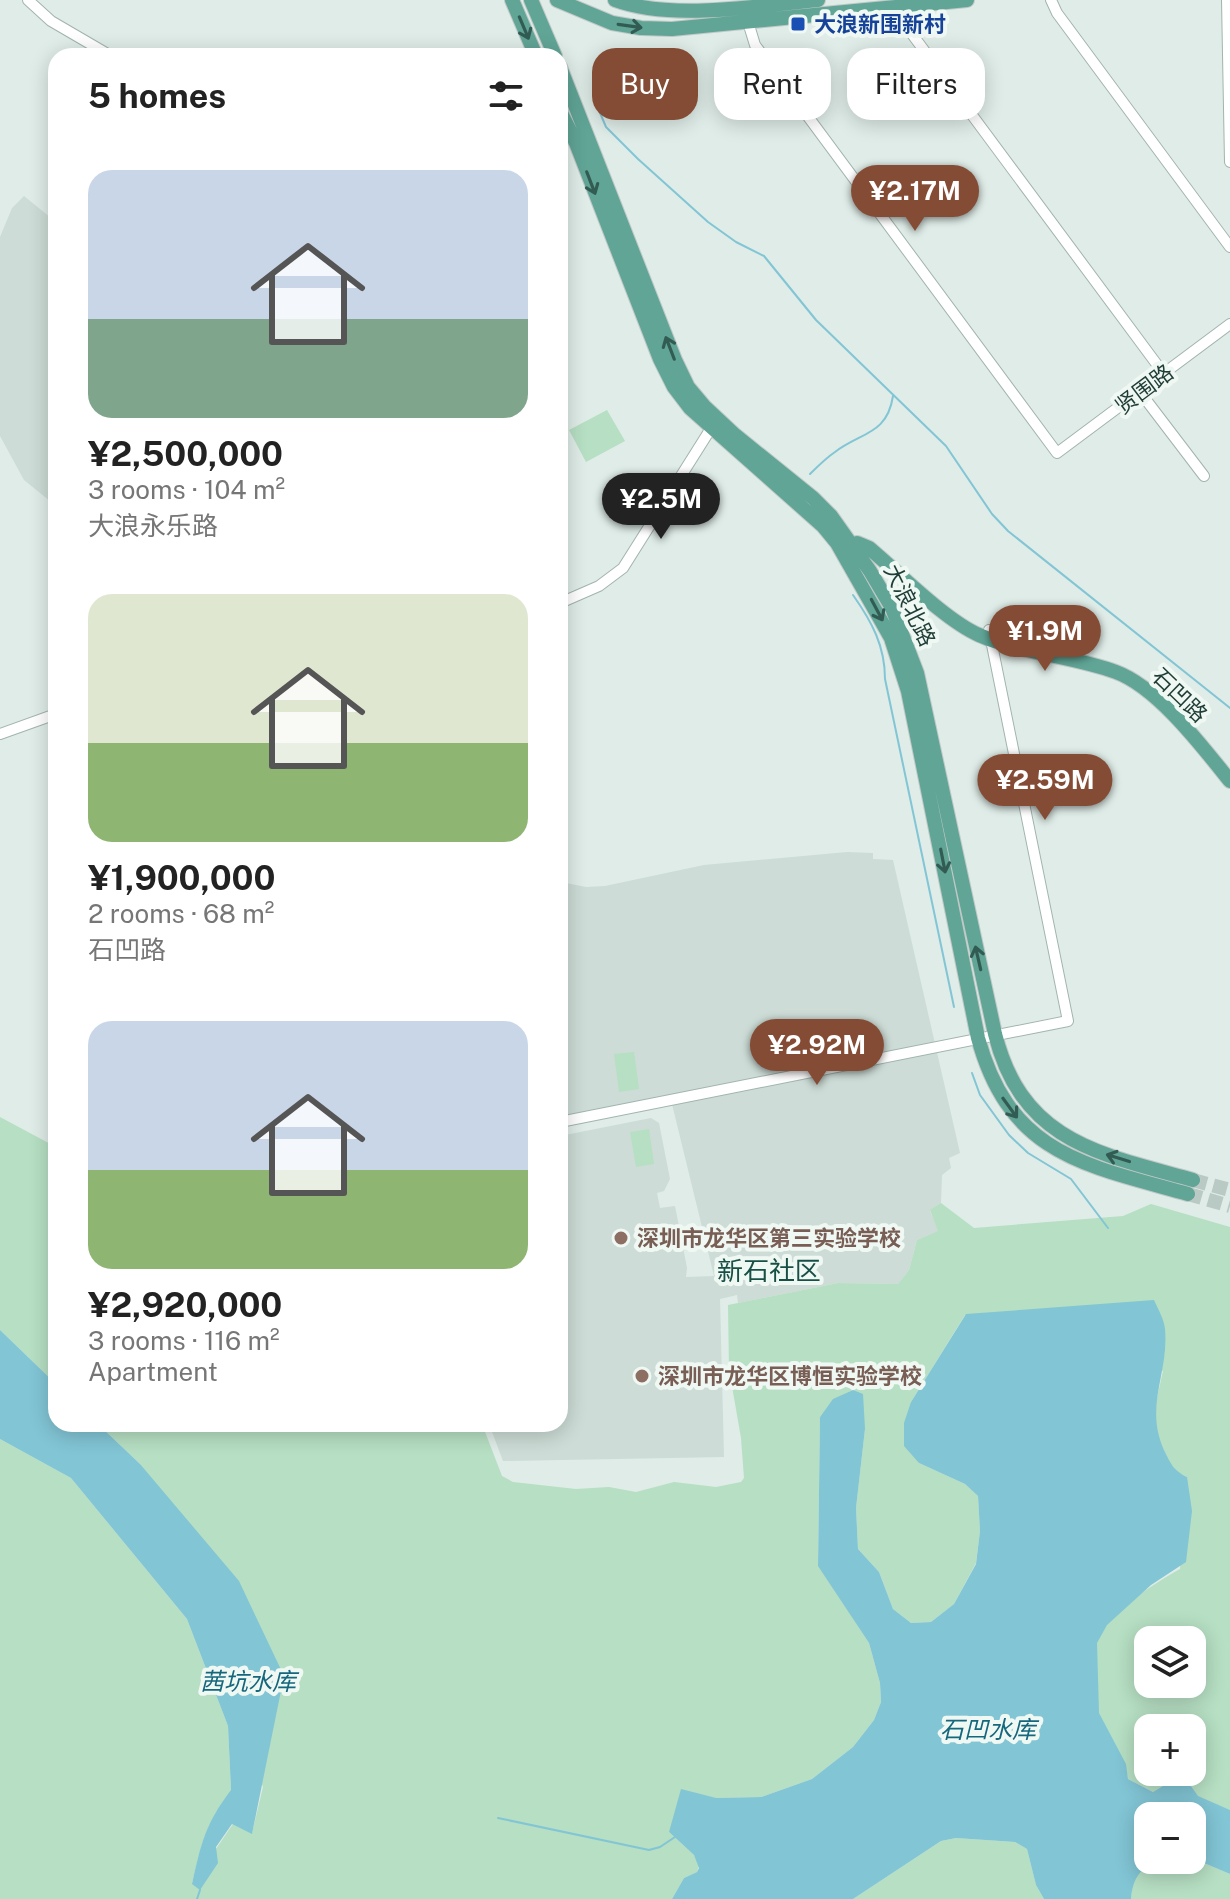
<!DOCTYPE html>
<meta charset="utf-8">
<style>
:root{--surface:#fff;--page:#f6f6f6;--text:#222;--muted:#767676;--accent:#854c35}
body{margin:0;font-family:"Public Sans","Noto Sans SC",sans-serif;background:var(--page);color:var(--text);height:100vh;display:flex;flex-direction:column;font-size:30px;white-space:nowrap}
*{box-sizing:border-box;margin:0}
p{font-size:26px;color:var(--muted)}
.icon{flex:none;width:44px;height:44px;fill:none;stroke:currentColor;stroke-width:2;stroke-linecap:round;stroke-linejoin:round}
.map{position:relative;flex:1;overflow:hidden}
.sheet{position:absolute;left:48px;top:48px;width:520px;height:1384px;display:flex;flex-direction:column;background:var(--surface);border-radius:24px;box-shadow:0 4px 20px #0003}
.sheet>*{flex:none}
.guide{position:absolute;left:592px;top:48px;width:518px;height:72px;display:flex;gap:16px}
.tools{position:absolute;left:1134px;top:1626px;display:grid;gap:16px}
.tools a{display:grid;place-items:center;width:72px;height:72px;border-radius:16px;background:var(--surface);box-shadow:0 4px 20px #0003;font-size:40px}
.price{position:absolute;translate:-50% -68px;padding:0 18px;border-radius:28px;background:var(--accent);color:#fff;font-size:26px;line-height:52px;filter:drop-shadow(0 2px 4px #0008)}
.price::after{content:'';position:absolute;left:50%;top:48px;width:24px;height:18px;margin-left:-12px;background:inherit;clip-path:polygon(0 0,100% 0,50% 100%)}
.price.active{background:#222;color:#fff}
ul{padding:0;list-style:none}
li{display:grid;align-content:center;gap:16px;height:424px;padding:0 40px}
li span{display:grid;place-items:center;height:248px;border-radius:24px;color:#555}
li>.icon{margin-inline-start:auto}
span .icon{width:144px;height:144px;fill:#fffc;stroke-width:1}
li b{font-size:34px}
h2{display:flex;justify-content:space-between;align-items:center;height:96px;padding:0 40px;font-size:34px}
.tag{padding:0 28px;border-radius:24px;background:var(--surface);box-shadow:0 4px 20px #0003;font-size:28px;line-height:72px}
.tag.active{background:var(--accent);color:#fff}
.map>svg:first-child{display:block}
.built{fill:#cddcd6}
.green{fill:#b6dfc3;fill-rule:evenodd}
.water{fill:#82c5d5}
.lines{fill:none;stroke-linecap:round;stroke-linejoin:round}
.stream{stroke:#82c5d5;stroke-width:2}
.major-tunnel{stroke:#b9c9c4;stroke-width:14;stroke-dasharray:14 7;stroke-linecap:butt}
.minor-casing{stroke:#a2b4ae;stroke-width:12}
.major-casing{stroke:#c0c9c7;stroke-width:16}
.minor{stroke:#fff;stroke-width:10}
.major{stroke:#60a596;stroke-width:14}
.oneway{stroke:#325c53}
.transit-dot{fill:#1a4fb4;stroke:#f0f8f4;stroke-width:3}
.education-dot{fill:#8d6e63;stroke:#f0f8f4;stroke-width:3}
.labels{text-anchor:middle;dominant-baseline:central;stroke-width:8;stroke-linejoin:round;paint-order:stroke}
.transit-label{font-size:22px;font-weight:bold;fill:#164399;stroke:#f0f8f4;text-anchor:start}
.street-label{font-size:22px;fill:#1f3d36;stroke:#f0f8f4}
.education-label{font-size:22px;font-weight:bold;fill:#785e54;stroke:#f0f8f4;text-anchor:start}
.water-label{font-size:24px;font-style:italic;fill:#15677d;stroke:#f0f8f4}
.quarter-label{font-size:26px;fill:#195045;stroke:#f0f8f4}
</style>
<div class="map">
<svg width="1230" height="1899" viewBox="0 0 1230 1899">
<rect width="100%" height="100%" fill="#dfece7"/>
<!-- built -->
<path class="built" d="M24 196 56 222V506L24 480 0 436V237L12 208Z
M847 852 873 853V859L893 860 960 1153 949 1158 951 1168 942 1175 941 1203 930 1211 939 1231 917 1240 909 1270 898 1284 838 1283 738 1303 737 1295 720 1299 724 1457 503 1461 489 1424H560V1136L651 1118 659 1123 670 1179 664 1191 657 1193 660 1208 675 1206 687 1268 686 1277 714 1276 671 1100 560 1122V896L566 883 586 887 605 886 704 865Z"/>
<!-- green -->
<path class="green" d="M607 410 625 441 586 462 569 430Z
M634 1052 639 1089 619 1092 614 1054Z
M0 1117 56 1147V1384L0 1330Z
M649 1129 654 1164 636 1167 630 1132Z
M941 1203 974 1228 1123 1216 1151 1204 1230 1227V1810L1166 1784 1153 1792 1128 1779C1125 1755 1109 1738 1100 1717 1096 1706 1097 1691 1096 1680 1096 1668 1094 1654 1097 1642 1105 1614 1155 1583 1180 1569L1187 1477 1173 1470 1157 1435 1154 1411 1163 1371 965 1315 911 1402 919 1463 965 1484 978 1496 980 1531 976 1563 954 1604 931 1622 911 1623 893 1609 879 1572 858 1549 856 1508 865 1429 853 1390 833 1400 820 1417 818 1565 869 1643 880 1683 881 1702 874 1720 853 1747 812 1779 761 1797 716 1798 669 1832 694 1855 700 1863 697 1872 684 1878 672 1899H0V1439L71 1478 187 1619 228 1726 231 1791C206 1822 201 1846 192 1884L233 1824 252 1833 263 1787 140 1464 98 1424H482L502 1476 513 1482 576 1489 609 1487 636 1492 674 1482 716 1487 741 1482 744 1478 741 1438 729 1369 728 1305 838 1283 898 1284 909 1270 917 1240 938 1231 930 1210ZM1148 1640H1192V1684H1148ZM1148 1728H1192V1772H1148Z
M956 1838 1015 1842 1027 1849 1036 1885 1044 1899H853L941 1841Z
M1192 1858 1230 1874V1899H1131C1135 1847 1164 1868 1192 1858Z"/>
<!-- water -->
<path class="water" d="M1154 1300C1158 1309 1164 1319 1165 1329 1169 1374 1144 1406 1164 1450 1171 1464 1173 1470 1187 1477L1192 1511 1186 1562 1151 1585 1107 1625 1097 1643 1099 1713 1126 1764 1128 1779 1153 1792 1166 1784 1188 1782 1198 1796 1230 1810V1874L1192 1858V1816H1148V1860H1161C1140 1867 1133 1878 1131 1899H1044L1036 1885 1027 1849 1015 1842 956 1838 941 1841 853 1899H672L684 1878 697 1872 699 1868 694 1855 669 1832 681 1789 716 1798 761 1797 812 1779 853 1747 874 1720 881 1702 880 1683 869 1643 818 1566 820 1417 833 1399 853 1390 863 1394 865 1429 856 1508 858 1549 879 1572 893 1609 911 1623 931 1622 954 1604 976 1564 980 1531 978 1496 965 1484 919 1463 904 1446V1423L911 1402 966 1314Z
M0 1330 56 1384V1424H98L140 1464 239 1581 284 1676 252 1834 232 1824 216 1847 218 1863 200 1890 192 1884C201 1844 205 1824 231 1790L228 1726 187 1619 71 1478 0 1439Z"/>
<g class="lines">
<!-- stream -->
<path class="stream" d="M595 101 606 127 638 159 708 222 736 242 764 256 816 320 946 446 992 514 1008 531 1230 708
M810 474C818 466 826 458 835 452 861 432 887 435 893 396
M853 595C872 622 885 646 885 679L954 1007
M972 1073 980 1095 1009 1135 1028 1153 1071 1179 1108 1228
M498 1818 649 1850 660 1847 675 1837
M197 1899 200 1890"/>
<!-- major-tunnel -->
<path class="major-tunnel" d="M1193 1180 1230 1190
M1188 1194 1230 1206"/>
<defs>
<path id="minor" d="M28 0 51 21 111 56
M1051 0 1057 13 1230 247
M1227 0 1230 162
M898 8 909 30 1164 374
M748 22 755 45 1057 453 1230 324
M1140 392 1204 476
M560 603 599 586 623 568 715 422
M0 734 56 714
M560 1122 1068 1021 989 630"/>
<path id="major" d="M512 0 536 56
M531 0 555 56
M557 0 612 23 641 28 672 29 967 0
M615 0C672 21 757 6 818 0
M560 67 675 360 688 387 704 406 735 435 813 498 831 516 870 571 892 608 917 673 995 1034C1022 1142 1100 1154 1193 1180
M560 111 576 143 660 359 674 387 690 408 823 526 837 543 891 638 908 691 978 1038C1010 1155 1085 1165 1188 1194
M853 545 857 543 869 548C899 573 945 620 979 635 1020 653 1073 656 1116 672 1157 687 1202 746 1230 781"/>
</defs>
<!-- minor casing -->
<use href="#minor" class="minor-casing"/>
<!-- major casing -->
<use href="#major" class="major-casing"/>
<!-- minor -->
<use href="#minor" class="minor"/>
<!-- major -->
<use href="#major" class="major"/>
</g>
<!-- one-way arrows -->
<defs><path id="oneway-shaft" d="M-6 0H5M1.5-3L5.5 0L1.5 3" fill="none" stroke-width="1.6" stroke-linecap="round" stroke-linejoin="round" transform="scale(2)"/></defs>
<g class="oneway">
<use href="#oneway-shaft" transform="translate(630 26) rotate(8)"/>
<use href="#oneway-shaft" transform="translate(524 28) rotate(67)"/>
<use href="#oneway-shaft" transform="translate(591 183) rotate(69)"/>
<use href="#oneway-shaft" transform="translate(670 348) rotate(-111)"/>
<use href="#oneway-shaft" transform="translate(877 610) rotate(62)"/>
<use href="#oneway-shaft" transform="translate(943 861) rotate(79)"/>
<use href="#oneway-shaft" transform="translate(978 958) rotate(-103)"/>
<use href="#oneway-shaft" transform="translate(1010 1108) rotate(54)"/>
<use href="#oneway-shaft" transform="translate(1118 1158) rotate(-163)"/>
</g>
<!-- markers -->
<rect class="transit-dot" x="790" y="16" width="16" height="16" rx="4"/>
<g class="education-dot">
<circle cx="621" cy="1238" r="8"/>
<circle cx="642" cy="1376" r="8"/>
</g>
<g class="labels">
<!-- transit labels -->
<g class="transit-label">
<text x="814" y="24">大浪新围新村</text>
</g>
<!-- street labels -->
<g class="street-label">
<text transform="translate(1144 389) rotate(-37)">贤围路</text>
<text transform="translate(910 605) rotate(64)">大浪北路</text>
<text transform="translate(1180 695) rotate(44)">石凹路</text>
</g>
<!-- education labels -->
<g class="education-label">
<text x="637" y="1238">深圳市龙华区第三实验学校</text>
<text x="658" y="1376">深圳市龙华区博恒实验学校</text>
</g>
<!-- water labels -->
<g class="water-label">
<text x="248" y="1681">茜坑水库</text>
<text x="988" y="1729">石凹水库</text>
</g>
<!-- quarter labels -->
<g class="quarter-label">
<text x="769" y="1270">新石社区</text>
</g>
</g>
</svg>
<div class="tools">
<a><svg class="icon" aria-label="layers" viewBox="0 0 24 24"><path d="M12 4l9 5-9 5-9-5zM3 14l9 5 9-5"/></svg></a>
<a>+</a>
<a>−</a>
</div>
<b class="price" style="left:915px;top:233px">¥2.17M</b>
<b class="price active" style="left:661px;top:541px">¥2.5M</b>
<b class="price" style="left:1045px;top:673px">¥1.9M</b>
<b class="price" style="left:1045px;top:822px">¥2.59M</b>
<b class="price" style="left:817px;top:1087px">¥2.92M</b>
<div class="guide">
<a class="tag active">Buy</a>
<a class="tag">Rent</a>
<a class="tag">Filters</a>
</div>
<section class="sheet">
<h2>5 homes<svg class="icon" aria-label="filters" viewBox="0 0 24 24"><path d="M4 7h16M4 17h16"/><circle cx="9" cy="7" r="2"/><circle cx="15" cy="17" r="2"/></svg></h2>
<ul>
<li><span style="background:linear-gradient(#c9d6e8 60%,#7fa58c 0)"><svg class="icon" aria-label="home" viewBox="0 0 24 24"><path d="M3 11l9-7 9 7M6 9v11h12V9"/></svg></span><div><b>¥2,500,000</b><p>3 rooms · 104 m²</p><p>大浪永乐路</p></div></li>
<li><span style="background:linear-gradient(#dfe7d0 60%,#8fb573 0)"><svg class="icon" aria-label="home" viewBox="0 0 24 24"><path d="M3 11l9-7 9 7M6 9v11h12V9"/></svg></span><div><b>¥1,900,000</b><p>2 rooms · 68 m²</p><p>石凹路</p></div></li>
<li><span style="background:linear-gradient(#c9d6e8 60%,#8fb573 0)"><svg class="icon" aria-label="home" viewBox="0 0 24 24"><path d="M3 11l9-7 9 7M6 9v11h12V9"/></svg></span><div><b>¥2,920,000</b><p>3 rooms · 116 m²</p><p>Apartment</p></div></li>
</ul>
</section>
</div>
